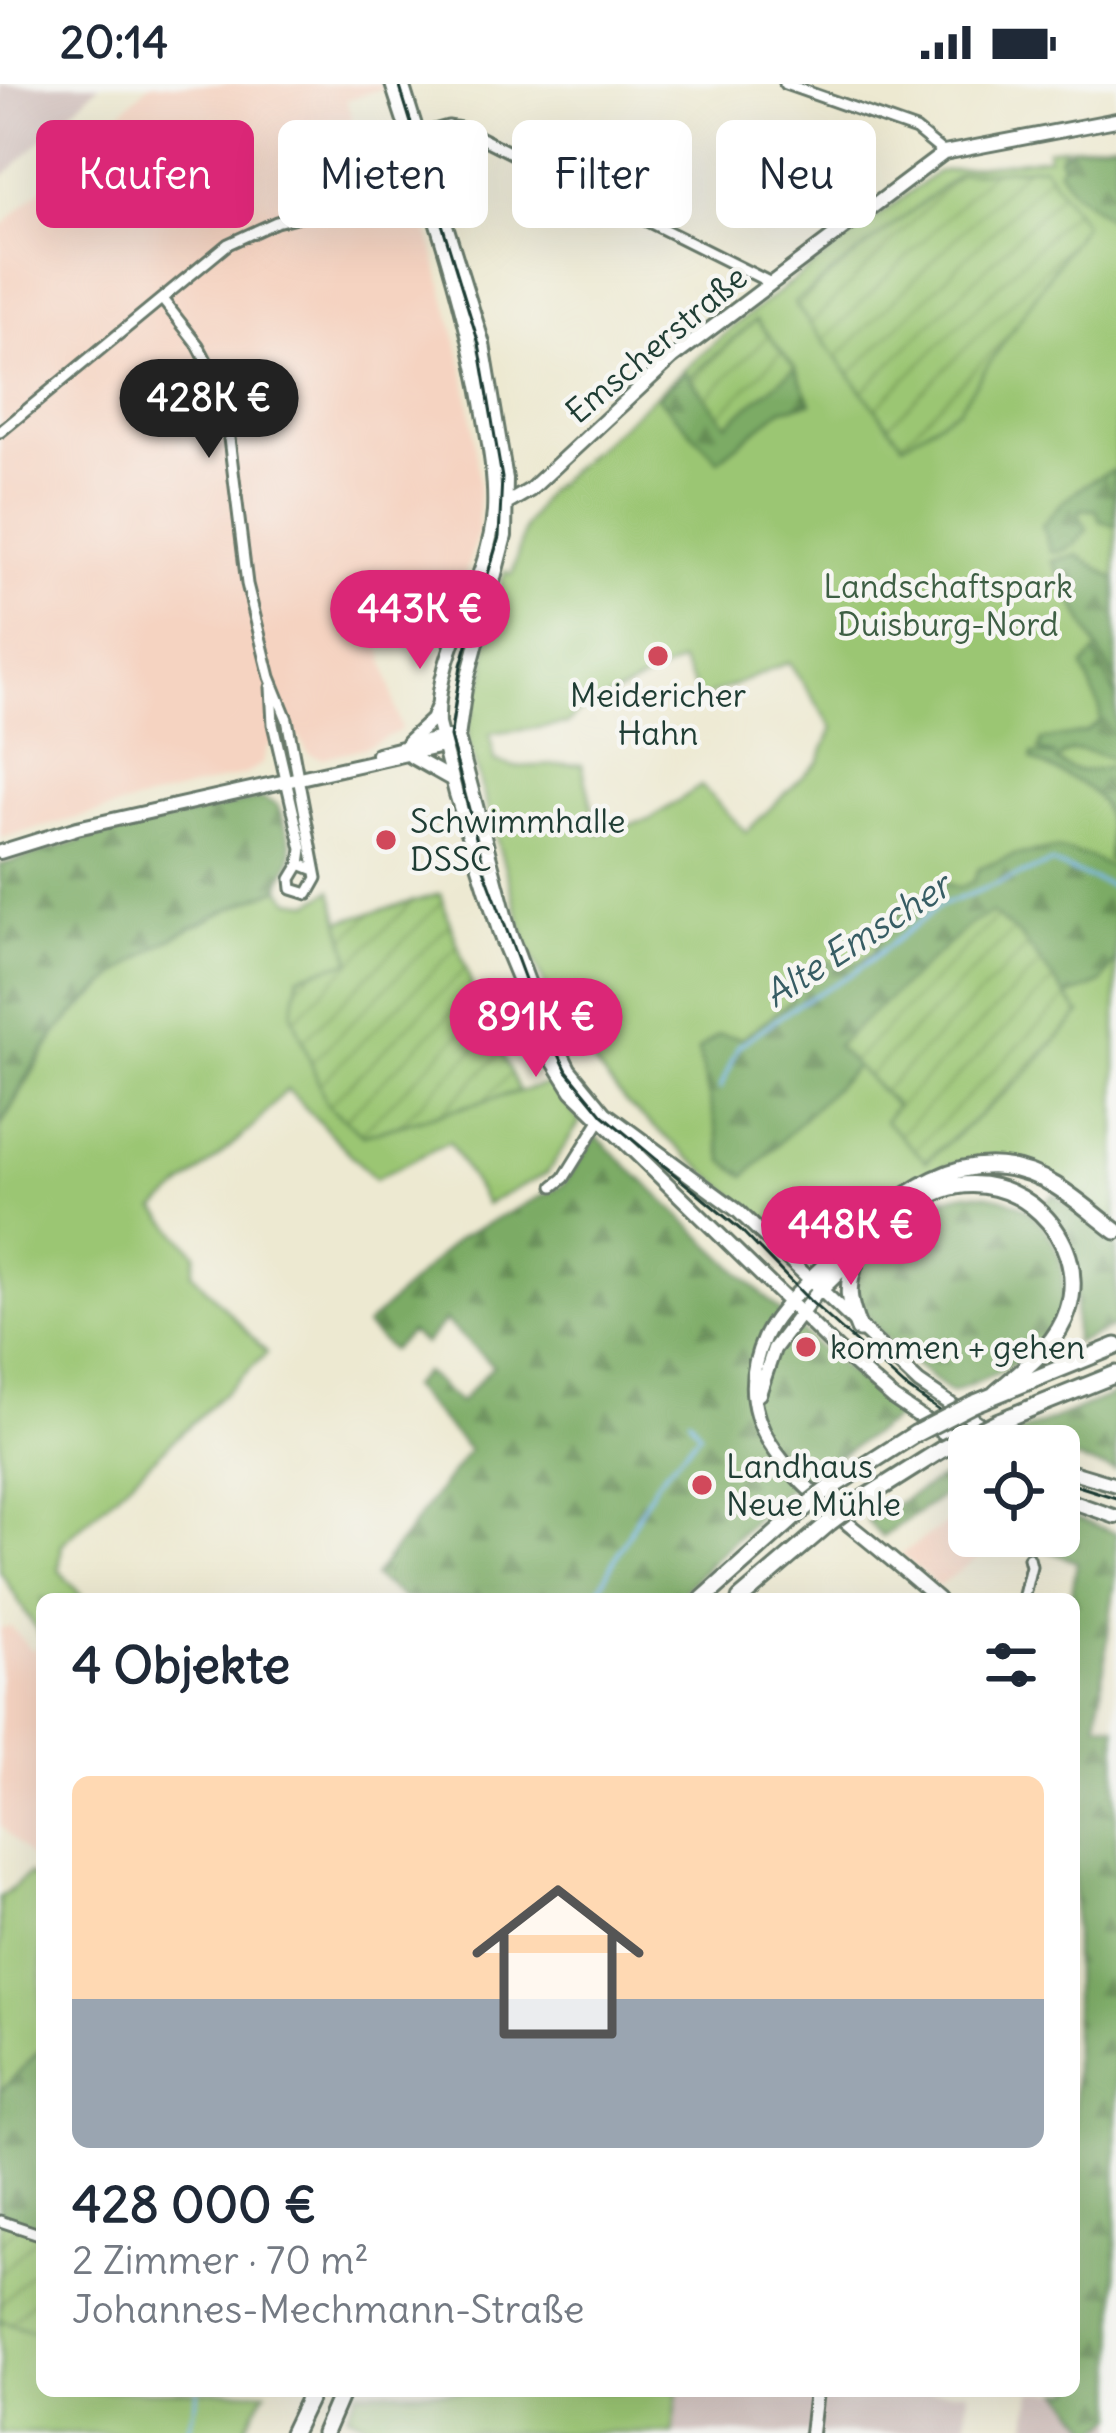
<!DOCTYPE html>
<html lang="de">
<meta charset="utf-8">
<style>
:root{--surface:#fff;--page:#f2f2f3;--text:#1f2937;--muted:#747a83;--line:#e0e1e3;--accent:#db2777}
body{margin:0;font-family:Delius,sans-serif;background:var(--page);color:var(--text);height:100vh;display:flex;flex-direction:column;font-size:45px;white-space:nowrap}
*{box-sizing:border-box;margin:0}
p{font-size:39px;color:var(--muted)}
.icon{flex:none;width:66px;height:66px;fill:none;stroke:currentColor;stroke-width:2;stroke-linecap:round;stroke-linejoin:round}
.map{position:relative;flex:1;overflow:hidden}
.sheet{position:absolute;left:36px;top:1509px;width:1044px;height:804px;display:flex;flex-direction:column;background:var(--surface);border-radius:18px;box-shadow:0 12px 48px #0002}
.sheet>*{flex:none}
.hud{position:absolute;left:36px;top:36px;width:1044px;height:108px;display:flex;gap:24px}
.fabs{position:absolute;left:948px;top:1341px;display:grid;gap:24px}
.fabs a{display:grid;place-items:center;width:132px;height:132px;border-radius:18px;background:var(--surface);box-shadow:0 12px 48px #0002;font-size:60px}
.price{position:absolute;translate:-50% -102px;padding:0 27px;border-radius:42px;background:var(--accent);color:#fff;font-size:39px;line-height:78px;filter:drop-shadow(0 3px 6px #0008)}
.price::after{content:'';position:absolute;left:50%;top:72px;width:36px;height:27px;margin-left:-18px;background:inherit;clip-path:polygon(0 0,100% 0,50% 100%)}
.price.active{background:#222;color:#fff}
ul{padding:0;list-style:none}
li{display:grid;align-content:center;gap:24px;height:636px;padding:0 36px}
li+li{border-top:3px solid var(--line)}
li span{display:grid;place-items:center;height:372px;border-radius:18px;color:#555}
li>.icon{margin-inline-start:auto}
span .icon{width:216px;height:216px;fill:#fffc;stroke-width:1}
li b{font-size:51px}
h2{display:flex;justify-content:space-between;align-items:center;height:144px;padding:0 36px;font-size:51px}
.chip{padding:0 42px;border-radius:18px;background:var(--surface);box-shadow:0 12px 48px #0002;font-size:42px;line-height:108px}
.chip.active{background:var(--accent);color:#fff}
.status{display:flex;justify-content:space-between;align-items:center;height:84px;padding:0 60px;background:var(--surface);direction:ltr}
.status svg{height:33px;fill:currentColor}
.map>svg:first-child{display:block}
.built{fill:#f5d3c1}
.industrial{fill:#d1c0bc}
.green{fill:#9bc673;stroke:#5d8254;stroke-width:3;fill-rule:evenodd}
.forest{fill:url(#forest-firs);stroke:#4e744c;stroke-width:3}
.garden{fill:url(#garden-furrows);stroke:#5d8254;stroke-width:3}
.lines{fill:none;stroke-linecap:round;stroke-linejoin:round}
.stream{stroke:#7fbdf3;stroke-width:3}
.street-casing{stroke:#67796b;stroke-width:15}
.secondary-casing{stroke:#67796b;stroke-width:18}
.highway-casing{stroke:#67796b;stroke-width:21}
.street{stroke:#fff;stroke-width:9}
.secondary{stroke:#fff;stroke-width:12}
.highway{stroke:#fff;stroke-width:15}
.tram{stroke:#1f3d34;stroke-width:3}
.highway-bridge-casing{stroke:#67796b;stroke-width:21;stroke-linecap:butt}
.highway-bridge{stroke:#fff;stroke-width:15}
.poi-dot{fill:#d1495b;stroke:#f6f6f2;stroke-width:4.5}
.labels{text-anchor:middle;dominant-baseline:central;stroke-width:9;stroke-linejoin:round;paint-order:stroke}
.street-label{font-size:33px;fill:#1f3d34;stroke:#f6f6f2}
.park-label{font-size:33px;fill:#3e5f44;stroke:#f6f6f2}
.poi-label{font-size:33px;fill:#1f3d34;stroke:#f6f6f2;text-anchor:start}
.water-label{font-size:36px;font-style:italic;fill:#375d64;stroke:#f6f6f2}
</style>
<div class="status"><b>20:14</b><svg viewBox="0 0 49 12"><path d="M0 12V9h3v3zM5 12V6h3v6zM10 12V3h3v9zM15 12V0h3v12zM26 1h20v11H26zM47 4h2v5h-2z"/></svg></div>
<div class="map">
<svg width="1116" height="2349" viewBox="0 0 1116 2349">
<defs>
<pattern id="forest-firs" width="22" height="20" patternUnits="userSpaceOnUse" patternTransform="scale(3)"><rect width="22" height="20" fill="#7cab65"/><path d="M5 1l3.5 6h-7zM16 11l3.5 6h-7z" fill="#658c54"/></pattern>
<pattern id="garden-furrows" width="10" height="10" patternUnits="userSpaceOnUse" patternTransform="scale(3)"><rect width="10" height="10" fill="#9bc673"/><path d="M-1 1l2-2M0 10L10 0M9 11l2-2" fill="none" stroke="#7ea25f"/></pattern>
</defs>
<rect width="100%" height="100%" fill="#f6f6f2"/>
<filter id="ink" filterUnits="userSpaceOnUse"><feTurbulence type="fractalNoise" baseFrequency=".00833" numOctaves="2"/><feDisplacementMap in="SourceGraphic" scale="24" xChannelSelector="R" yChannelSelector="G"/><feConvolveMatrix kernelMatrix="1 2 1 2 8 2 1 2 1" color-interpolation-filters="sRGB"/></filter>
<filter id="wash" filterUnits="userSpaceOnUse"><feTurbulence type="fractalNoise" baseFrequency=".004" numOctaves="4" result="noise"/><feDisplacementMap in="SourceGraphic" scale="48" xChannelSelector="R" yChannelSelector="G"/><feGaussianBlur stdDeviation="2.7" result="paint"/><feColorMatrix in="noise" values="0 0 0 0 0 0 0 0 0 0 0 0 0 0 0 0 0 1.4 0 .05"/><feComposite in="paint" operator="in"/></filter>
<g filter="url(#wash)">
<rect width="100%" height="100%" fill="#ede9d1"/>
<!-- built -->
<path class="built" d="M150 0H382L383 4 346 16 352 36 311 50 324 110 332 137 411 127 425 135 462 277 473 341 479 399 478 448 462 500 448 530 421 522 374 534 401 646 366 663 322 674 309 670 299 653 267 662 262 680 246 690 0 754V144Z
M397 45 404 80 401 89 360 103 350 61Z
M969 1424V1452H1009L938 1502 901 1470Z
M11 1543 32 1567 42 1559V1805L29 1790 38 1782 0 1741V1545Z"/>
<!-- industrial -->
<path class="industrial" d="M0 0H100L0 96Z
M678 2307H968L966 2349H673Z
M1032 2307H1062L1096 2347 1116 2332V2349H1027Z"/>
<!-- green -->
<path class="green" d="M1116 61V1138C1097 1124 1077 1106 1056 1094 1007 1068 943 1071 898 1106 871 1126 849 1153 822 1174L807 1173 627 1020 563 942 527 860 468 657 469 631H474C469 614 487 599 486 580 485 549 496 518 505 487L512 491 525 443 546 408 735 241 937 88 1048 73 1047 66 1065 63 1060 71ZM756 236 795 284 743 325ZM681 578 701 615 789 578 833 644 819 677 746 748 701 702 649 736 598 749 582 680 514 683 494 677 490 650 567 640 576 630ZM1080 930 1022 994 927 1077 896 1022 836 962Z
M280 804 290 816 311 819 332 806 351 877 363 1051 551 999 580 1038 547 1089 486 1120 449 1058 375 1095 287 1005 252 1044 156 1125 196 1170 192 1189 267 1269 62 1460 59 1486 84 1515H42V1555L0 1487V1043L60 943 141 870 236 821Z
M29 1790 42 1805V1964L0 2008V1814Z
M0 2236 42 2249V2307H266L242 2349H0Z
M357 2307H678L673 2349H387L348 2330Z"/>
<!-- forest -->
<path class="forest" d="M1116 57V140L1073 107 1058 85 1063 80 1059 74 1071 63Z
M795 284 811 319 782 325 718 376 658 313 685 288 727 340Z
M1114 386 1116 442 1101 437 1096 426 1081 425 1079 431 1087 445C1077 460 1070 467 1051 468L1042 442C1057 419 1089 395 1114 386Z
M1077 471 1116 495V601L1052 477Z
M1095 569 1116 612V677C1096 670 1074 657 1057 677 1077 693 1095 687 1116 681V780L1108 775C1116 704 1084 702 1032 675L1033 670 1056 672 1039 666 1042 656 1086 648 1100 638V625L1083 583Z
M262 714 277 721C282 734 295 760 291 774 288 786 281 789 280 804 194 838 127 872 63 941 37 969 19 1009 0 1043V781L80 757Z
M1056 765 1087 772 1116 786V876L1101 899 1067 913 1021 853 993 830 971 840 836 962 856 982 755 1083 745 1092 724 1077 698 966 719 950 742 954 792 917V901L829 877 838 886 864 876 877 866 873 856 878 849 910 817 945 799 959 804 974 797 978 785 1014 771Z
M596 1052 818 1263 901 1331 780 1410 675 1515H404L374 1493 469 1366 410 1303 424 1288 459 1319 493 1282 445 1237 424 1260 410 1248 391 1266 366 1242 457 1155 563 1101Z
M967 1109C986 1110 1005 1112 1021 1122 1065 1150 1078 1211 1046 1253 1024 1283 984 1294 951 1309 922 1286 844 1232 856 1189 860 1176 876 1163 886 1153 910 1130 934 1114 967 1109Z
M1054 1110 1116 1159V1242L1075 1259C1072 1199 1091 1169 1043 1120Z
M1116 1310V1387L1059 1370V1362H1039L1014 1351Z
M969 1378V1394L882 1453 867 1437Z
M1059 1428 1116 1449V1487L1097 1639 1116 1642V2332L1096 2348 1062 2307H1074V1515H1071L1077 1478 1047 1466 1040 1456 1013 1462 1010 1452H1059Z
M42 1964V2137L38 2144 0 2132V2008Z"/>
<!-- garden -->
<path class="garden" d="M1043 82 1084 140 959 324 903 360 794 219 959 90Z
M756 236 795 284 727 340 690 293Z
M440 810 473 905 519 1007 363 1051 327 1021 292 929 299 891 351 877 340 837Z
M992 829 1021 853 1080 930 1022 994 926 1077 885 1037 896 1021 836 962 971 840Z
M0 2132 38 2144 42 2135V2249L0 2236Z"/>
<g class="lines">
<!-- stream -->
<path class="stream" d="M720 1005 738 962 797 921 855 888 940 822 1051 779 1116 804
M594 1515 656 1398 700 1349 689 1334
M187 2349 198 2307"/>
</g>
</g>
<g filter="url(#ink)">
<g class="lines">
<defs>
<path id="street" d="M785 0 916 46 944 69
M413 52 448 42 461 44 771 199
M359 121 395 120 430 110
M162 215 198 261 218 299 227 338 247 500 270 593 287 635 317 794 308 810 292 805 291 795 300 780 315 786
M0 348 228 160 276 138 427 100
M271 603 273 640 302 765 300 780
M554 1102 564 1094 602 1033
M1023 1515 1031 1482 1029 1474
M0 2137 42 2151"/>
<path id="secondary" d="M392 0C426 105 463 210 482 318 488 354 496 392 494 428 488 502 435 565 438 640L456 710 501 853 550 972 572 1007 837 1265 894 1315 969 1366
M402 0 483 260 506 395 505 452 465 604 458 654 510 850 535 916 569 985 605 1029 738 1127 919 1299 1012 1362
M501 423 530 406 672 274 944 69 1116 36
M408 658 432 636 437 624
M378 670 445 653
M412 673 451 695
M0 768 77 744 447 661
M810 1196C794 1213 774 1232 764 1254 725 1340 795 1394 853 1444 882 1467 910 1491 938 1515
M759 1310 774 1265 819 1206
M1059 1384 1116 1401
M1059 1413 1116 1433
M811 2349 816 2307"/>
<path id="highway" d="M857 1175C845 1202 848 1219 859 1245
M810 1196C877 1134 956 1040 1056 1102 1077 1115 1096 1132 1116 1147
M819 1206C855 1173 895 1123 942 1106 1014 1080 1091 1153 1068 1226 1057 1262 1022 1286 995 1310
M973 1320 1116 1262
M999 1337 1116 1290
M827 1406 915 1350
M849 1424 941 1366
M703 1515 809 1420
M740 1515 830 1438
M292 2349 312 2307
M324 2349 342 2307"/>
</defs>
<!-- street casing -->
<use href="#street" class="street-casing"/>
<!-- secondary casing -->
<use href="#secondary" class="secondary-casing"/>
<!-- highway casing -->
<use href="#highway" class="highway-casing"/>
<!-- street -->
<use href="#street" class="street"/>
<!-- secondary -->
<use href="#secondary" class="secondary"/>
<!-- highway -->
<use href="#highway" class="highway"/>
<!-- tram -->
<path class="tram" d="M399 0 479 260 502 394 499 453 461 581 450 653 484 785 533 917 567 987 603 1031 741 1146 809 1216 904 1302 990 1362
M1059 1396 1116 1414"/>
<defs>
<path id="highway-bridge" d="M915 1350 973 1320
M941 1366 999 1337
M809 1420 827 1406
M830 1438 849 1424"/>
</defs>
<!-- highway-bridge casing -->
<use href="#highway-bridge" class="highway-bridge-casing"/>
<!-- highway-bridge -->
<use href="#highway-bridge" class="highway-bridge"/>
</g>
</g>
<!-- markers -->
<g class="poi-dot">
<circle cx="658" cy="572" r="12"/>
<circle cx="386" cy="756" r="12"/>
<circle cx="806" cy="1263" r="12"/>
<circle cx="702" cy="1401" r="12"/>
</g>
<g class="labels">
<!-- street labels -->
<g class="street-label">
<text transform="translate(656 260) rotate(-40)">Emscherstraße</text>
</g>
<!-- park labels -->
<g class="park-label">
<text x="948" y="502">Landschaftspark<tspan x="948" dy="38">Duisburg-Nord</tspan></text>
</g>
<!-- poi labels -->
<g class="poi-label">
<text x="658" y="611" text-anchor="middle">Meidericher<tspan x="658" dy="38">Hahn</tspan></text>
<text x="410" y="737">Schwimmhalle<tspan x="410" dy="38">DSSC</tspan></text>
<text x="830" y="1263">kommen + gehen</text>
<text x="726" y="1382">Landhaus<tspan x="726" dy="38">Neue Mühle</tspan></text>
</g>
<!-- water labels -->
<g class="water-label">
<text transform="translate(857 856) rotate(-33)">Alte Emscher</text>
</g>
</g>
</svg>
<div class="fabs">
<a><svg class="icon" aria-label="locate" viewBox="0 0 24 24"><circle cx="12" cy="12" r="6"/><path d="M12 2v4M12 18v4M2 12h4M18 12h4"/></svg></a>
</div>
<b class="price active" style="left:209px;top:377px">428K €</b>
<b class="price" style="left:420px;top:588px">443K €</b>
<b class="price" style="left:536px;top:996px">891K €</b>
<b class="price" style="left:851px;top:1204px">448K €</b>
<div class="hud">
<a class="chip active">Kaufen</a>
<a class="chip">Mieten</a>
<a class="chip">Filter</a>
<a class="chip">Neu</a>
</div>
<section class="sheet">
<h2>4 Objekte<svg class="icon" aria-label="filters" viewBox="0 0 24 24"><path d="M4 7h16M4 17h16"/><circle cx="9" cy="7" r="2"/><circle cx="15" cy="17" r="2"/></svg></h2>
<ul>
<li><span style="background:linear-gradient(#ffd9b3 60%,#9aa5b1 0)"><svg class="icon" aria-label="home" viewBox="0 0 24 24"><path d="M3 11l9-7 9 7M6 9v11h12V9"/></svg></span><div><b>428 000 €</b><p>2 Zimmer · 70 m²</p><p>Johannes-Mechmann-Straße</p></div></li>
</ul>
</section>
</div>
